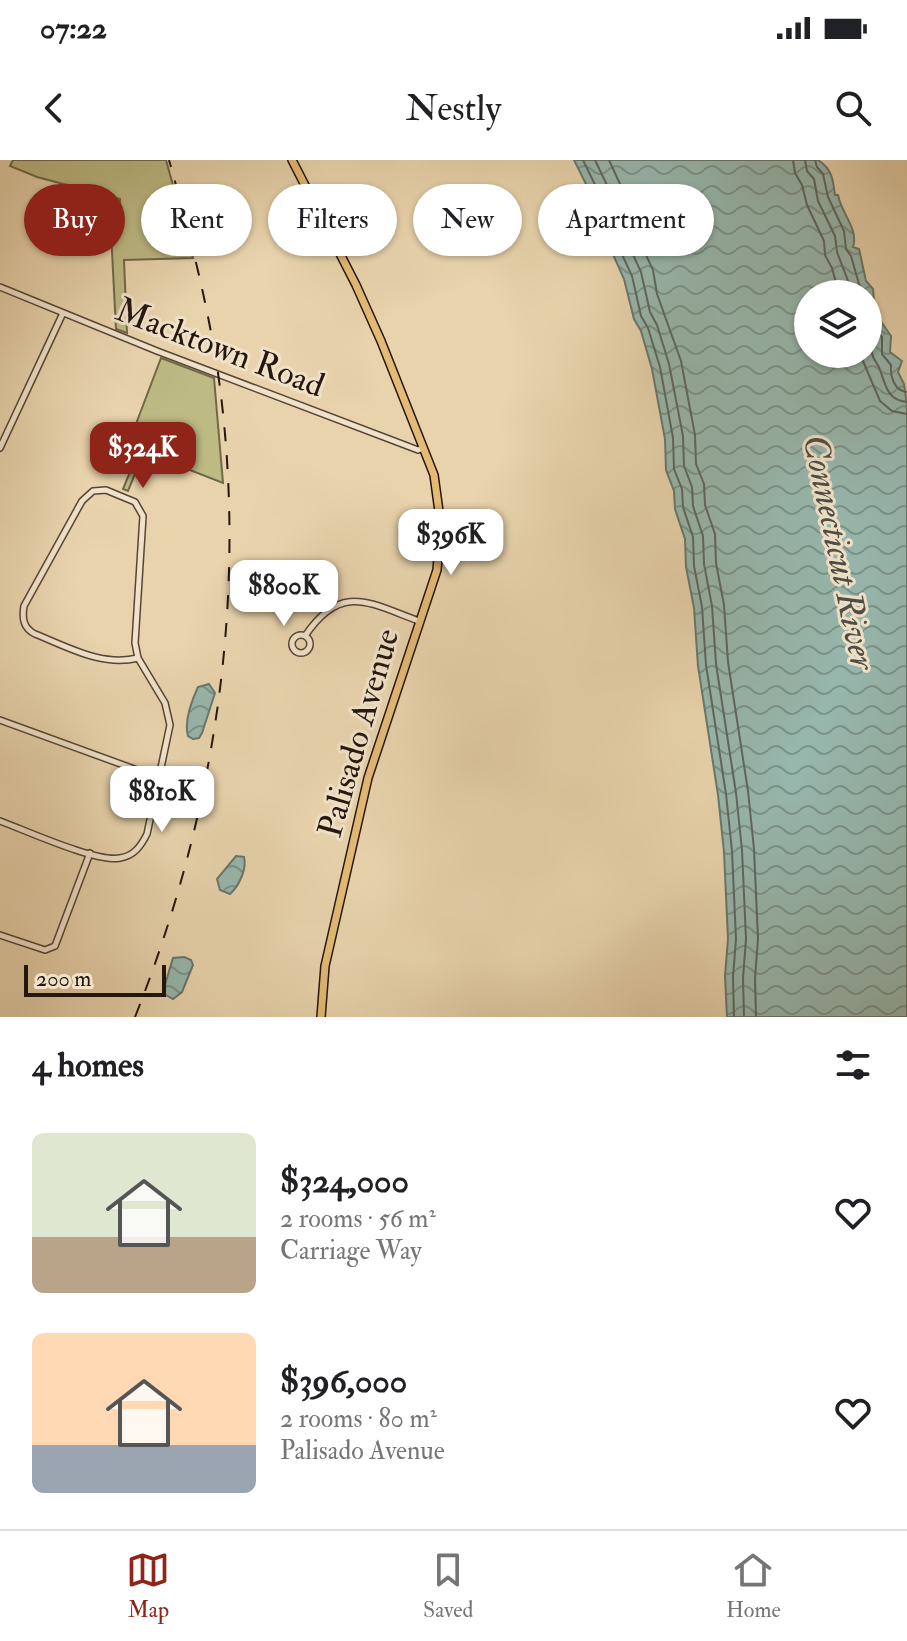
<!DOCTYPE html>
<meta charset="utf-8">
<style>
:root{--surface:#fff;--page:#f6f6f6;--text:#202124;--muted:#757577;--line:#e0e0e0;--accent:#8f2418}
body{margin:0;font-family:"IM FELL Double Pica",serif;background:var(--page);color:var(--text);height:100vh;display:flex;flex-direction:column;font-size:30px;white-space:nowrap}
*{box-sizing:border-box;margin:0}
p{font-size:26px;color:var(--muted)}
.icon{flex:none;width:44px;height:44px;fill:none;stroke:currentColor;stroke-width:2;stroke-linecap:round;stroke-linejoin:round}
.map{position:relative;height:857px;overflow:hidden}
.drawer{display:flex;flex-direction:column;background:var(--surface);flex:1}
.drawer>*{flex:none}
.guide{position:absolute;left:24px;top:24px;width:860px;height:72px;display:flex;gap:16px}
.controls{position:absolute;left:794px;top:120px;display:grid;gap:16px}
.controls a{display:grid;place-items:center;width:88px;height:88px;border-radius:50%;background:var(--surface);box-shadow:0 2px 6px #0004;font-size:40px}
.scale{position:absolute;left:24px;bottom:20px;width:142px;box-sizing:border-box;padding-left:8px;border:4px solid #25160e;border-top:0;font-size:22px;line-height:28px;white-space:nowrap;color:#25160e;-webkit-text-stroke:6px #f0e2c9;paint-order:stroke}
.price{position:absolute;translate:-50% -68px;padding:0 18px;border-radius:16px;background:#fff;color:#222;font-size:26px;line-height:52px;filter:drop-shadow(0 2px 4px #0008)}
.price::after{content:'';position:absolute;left:50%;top:48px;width:24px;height:18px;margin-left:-12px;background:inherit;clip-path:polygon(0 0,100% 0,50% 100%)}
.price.active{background:var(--accent);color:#fff}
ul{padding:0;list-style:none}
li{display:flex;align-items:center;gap:24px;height:200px;padding:0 32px}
li span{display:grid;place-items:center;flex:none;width:224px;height:160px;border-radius:12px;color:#555}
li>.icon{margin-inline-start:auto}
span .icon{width:96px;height:96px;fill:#fffc;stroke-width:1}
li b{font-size:34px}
h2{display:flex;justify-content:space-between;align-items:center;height:96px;padding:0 32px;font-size:34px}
.tag{padding:0 28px;border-radius:36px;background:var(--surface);box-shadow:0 2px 6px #0004;font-size:28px;line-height:72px}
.tag.active{background:var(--accent);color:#fff}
.status{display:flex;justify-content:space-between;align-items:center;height:56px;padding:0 40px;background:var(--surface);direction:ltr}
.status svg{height:22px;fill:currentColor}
header{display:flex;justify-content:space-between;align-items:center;height:104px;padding:0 32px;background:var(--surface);font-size:36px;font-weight:600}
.dock{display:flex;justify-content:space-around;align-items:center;height:112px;border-top:2px solid var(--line);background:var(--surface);font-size:22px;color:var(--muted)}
.dock a{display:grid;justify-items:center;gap:4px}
.dock .active{color:var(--accent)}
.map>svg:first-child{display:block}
.green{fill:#bdba84;stroke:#716849;stroke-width:2}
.water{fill:url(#water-waves);stroke:#69776d;stroke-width:2;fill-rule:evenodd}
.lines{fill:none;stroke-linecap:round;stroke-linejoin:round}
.shore{stroke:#5e665e;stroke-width:2}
.minor-casing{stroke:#564536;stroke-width:8}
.major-casing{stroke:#25160e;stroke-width:10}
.minor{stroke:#f0e2c9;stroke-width:5}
.major{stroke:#e4ba76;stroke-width:7}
.rail{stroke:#25160e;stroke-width:2;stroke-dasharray:14 14;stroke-linecap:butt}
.labels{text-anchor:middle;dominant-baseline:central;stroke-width:6;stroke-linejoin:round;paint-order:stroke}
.street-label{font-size:34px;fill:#25160e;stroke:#f0e2c9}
.water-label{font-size:36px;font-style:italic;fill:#4d4e46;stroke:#f0e2c9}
</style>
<div class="status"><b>07:22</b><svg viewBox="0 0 49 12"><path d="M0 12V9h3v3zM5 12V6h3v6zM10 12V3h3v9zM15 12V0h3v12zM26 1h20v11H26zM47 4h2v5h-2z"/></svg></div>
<header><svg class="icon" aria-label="back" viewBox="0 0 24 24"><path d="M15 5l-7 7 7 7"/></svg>Nestly<svg class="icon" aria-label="search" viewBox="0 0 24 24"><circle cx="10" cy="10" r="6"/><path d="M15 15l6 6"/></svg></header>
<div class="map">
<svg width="907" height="857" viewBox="0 0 907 857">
<defs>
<pattern id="water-waves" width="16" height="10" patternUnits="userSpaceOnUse" patternTransform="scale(2)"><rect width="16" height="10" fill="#97b7ad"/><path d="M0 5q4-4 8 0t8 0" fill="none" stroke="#7b948b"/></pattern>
</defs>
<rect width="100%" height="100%" fill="#e8d3ac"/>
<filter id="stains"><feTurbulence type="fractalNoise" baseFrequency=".0025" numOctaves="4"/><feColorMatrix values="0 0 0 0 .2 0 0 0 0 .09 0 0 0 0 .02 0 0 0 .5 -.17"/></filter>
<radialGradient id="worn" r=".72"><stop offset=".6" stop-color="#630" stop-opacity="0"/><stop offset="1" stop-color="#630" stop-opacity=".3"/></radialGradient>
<!-- green -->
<path class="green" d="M13 0H166L193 98 124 100 127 173 116 169 111 72 84 70 85 49 120 56V39L37 17 10 6Z
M161 198 214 218 223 323 144 292 128 331 123 329 139 290 128 285Z"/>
<!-- water -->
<path class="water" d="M574 0H818C832 9 833 19 835 35H838C841 53 859 69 853 87L859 89 866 121 873 129 875 153 891 176 890 192 902 201 898 212 904 224 907 245V857H727L725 816 728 779 724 692 718 635 698 506 694 448 686 407 685 379 675 349 674 331 666 310 665 279 652 209 641 171 634 159 624 119 611 90 609 70ZM808 134H868V194H808Z
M209 524 215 533 202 573 199 578 193 579 188 576C184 562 192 540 198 527Z
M236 696 244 697C247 709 239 726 230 734L220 730 217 719Z
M184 797 191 800 193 805 182 832 173 839 164 834V828L173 798Z"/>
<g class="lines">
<!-- shore -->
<path class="shore" d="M583 0 616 68 619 88 632 116 641 156 648 168 660 207 673 278 674 309 682 329 683 347 693 377 694 406 702 447 706 505 726 634 732 691 736 779 733 817 734 857
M595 0 626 65 629 86 641 112 650 152 657 165 669 204 683 276 684 306 692 327 693 346 703 376 704 404 712 446 716 504 736 633 742 690 746 779 743 818 744 857
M609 0 637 61 640 82 653 110 657 134 681 201 695 275 696 304 704 324 705 345 715 374 716 403 724 445 728 502 748 631 754 689 758 779 755 818 756 857
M793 0 795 13 802 25 807 45 824 81 825 95 832 108 839 134
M805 0 807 11 814 19 818 41 835 76 837 92 853 134
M815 0 817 7 823 14 828 37 844 71 846 89 851 96 859 124 865 134
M868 157 882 177V194L891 205C890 216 894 231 907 232
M868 174C873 181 871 184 872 193 873 200 878 203 880 210 886 226 887 240 907 242
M860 194 880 241 892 251 907 254"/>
<defs>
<path id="minor" d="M0 127 157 191 418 290 423 288
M0 288 63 153
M106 330 135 342 143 356 135 483 138 498C102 507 68 487 35 474 23 468 22 458 24 446L82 341 93 331Z
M292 484a9 9 0 1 1 18 0a9 9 0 1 1-18 0Z
M305 476C341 422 369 443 419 461
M0 560 159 618
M0 661C25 670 97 703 120 698 134 696 141 686 147 674L170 565 165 543 138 498
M0 775 45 790 55 786 90 693"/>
<path id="major" d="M292 0 356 125 381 181 434 315 441 366 437 410 368 618 325 806 321 857"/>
</defs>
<!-- minor casing -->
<use href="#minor" class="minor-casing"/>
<!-- major casing -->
<use href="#major" class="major-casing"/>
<!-- minor -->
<use href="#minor" class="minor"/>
<!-- major -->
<use href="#major" class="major"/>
<!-- rail -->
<path class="rail" d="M135 857C216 653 249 431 218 213 207 141 189 71 169 0"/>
</g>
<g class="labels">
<!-- street labels -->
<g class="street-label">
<text transform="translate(220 188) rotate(21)">Macktown Road</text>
<text transform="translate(359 573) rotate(-74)">Palisado Avenue</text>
</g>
<!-- water labels -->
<g class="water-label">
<text transform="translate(839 392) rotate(78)">Connecticut River</text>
</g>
</g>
<rect width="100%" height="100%" filter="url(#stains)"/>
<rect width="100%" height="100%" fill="url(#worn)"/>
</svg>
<div class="controls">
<a><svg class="icon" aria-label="layers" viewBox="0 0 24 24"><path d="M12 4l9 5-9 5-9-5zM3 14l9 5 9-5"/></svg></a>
</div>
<div class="scale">200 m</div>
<b class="price active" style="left:143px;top:330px">$324K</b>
<b class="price" style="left:451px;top:417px">$396K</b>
<b class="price" style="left:284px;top:468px">$800K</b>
<b class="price" style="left:162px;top:674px">$810K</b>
<div class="guide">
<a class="tag active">Buy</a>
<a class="tag">Rent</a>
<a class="tag">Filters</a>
<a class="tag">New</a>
<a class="tag">Apartment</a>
</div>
</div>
<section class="drawer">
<h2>4 homes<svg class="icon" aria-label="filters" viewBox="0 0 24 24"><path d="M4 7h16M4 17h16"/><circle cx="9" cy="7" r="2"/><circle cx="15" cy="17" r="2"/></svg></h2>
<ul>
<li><span style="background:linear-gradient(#dfe7d0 65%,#b9a48a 0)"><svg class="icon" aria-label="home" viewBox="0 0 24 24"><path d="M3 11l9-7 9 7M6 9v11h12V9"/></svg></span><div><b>$324,000</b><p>2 rooms · 56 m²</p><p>Carriage Way</p></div><svg class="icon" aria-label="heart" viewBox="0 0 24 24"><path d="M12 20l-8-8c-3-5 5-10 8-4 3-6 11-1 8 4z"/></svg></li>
<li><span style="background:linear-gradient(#ffd9b3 70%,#9aa5b1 0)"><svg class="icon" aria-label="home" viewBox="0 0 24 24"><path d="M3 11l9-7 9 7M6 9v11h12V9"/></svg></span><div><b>$396,000</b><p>2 rooms · 80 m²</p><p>Palisado Avenue</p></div><svg class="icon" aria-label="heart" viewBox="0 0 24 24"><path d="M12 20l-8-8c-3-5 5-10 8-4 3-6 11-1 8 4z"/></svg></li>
</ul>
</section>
<nav class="dock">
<a class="active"><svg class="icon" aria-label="map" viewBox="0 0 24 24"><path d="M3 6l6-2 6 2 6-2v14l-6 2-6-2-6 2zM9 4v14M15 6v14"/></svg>Map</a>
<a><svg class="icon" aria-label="saved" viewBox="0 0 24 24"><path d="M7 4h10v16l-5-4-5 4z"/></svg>Saved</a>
<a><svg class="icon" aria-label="home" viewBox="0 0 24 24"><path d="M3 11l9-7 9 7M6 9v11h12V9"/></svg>Home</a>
</nav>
